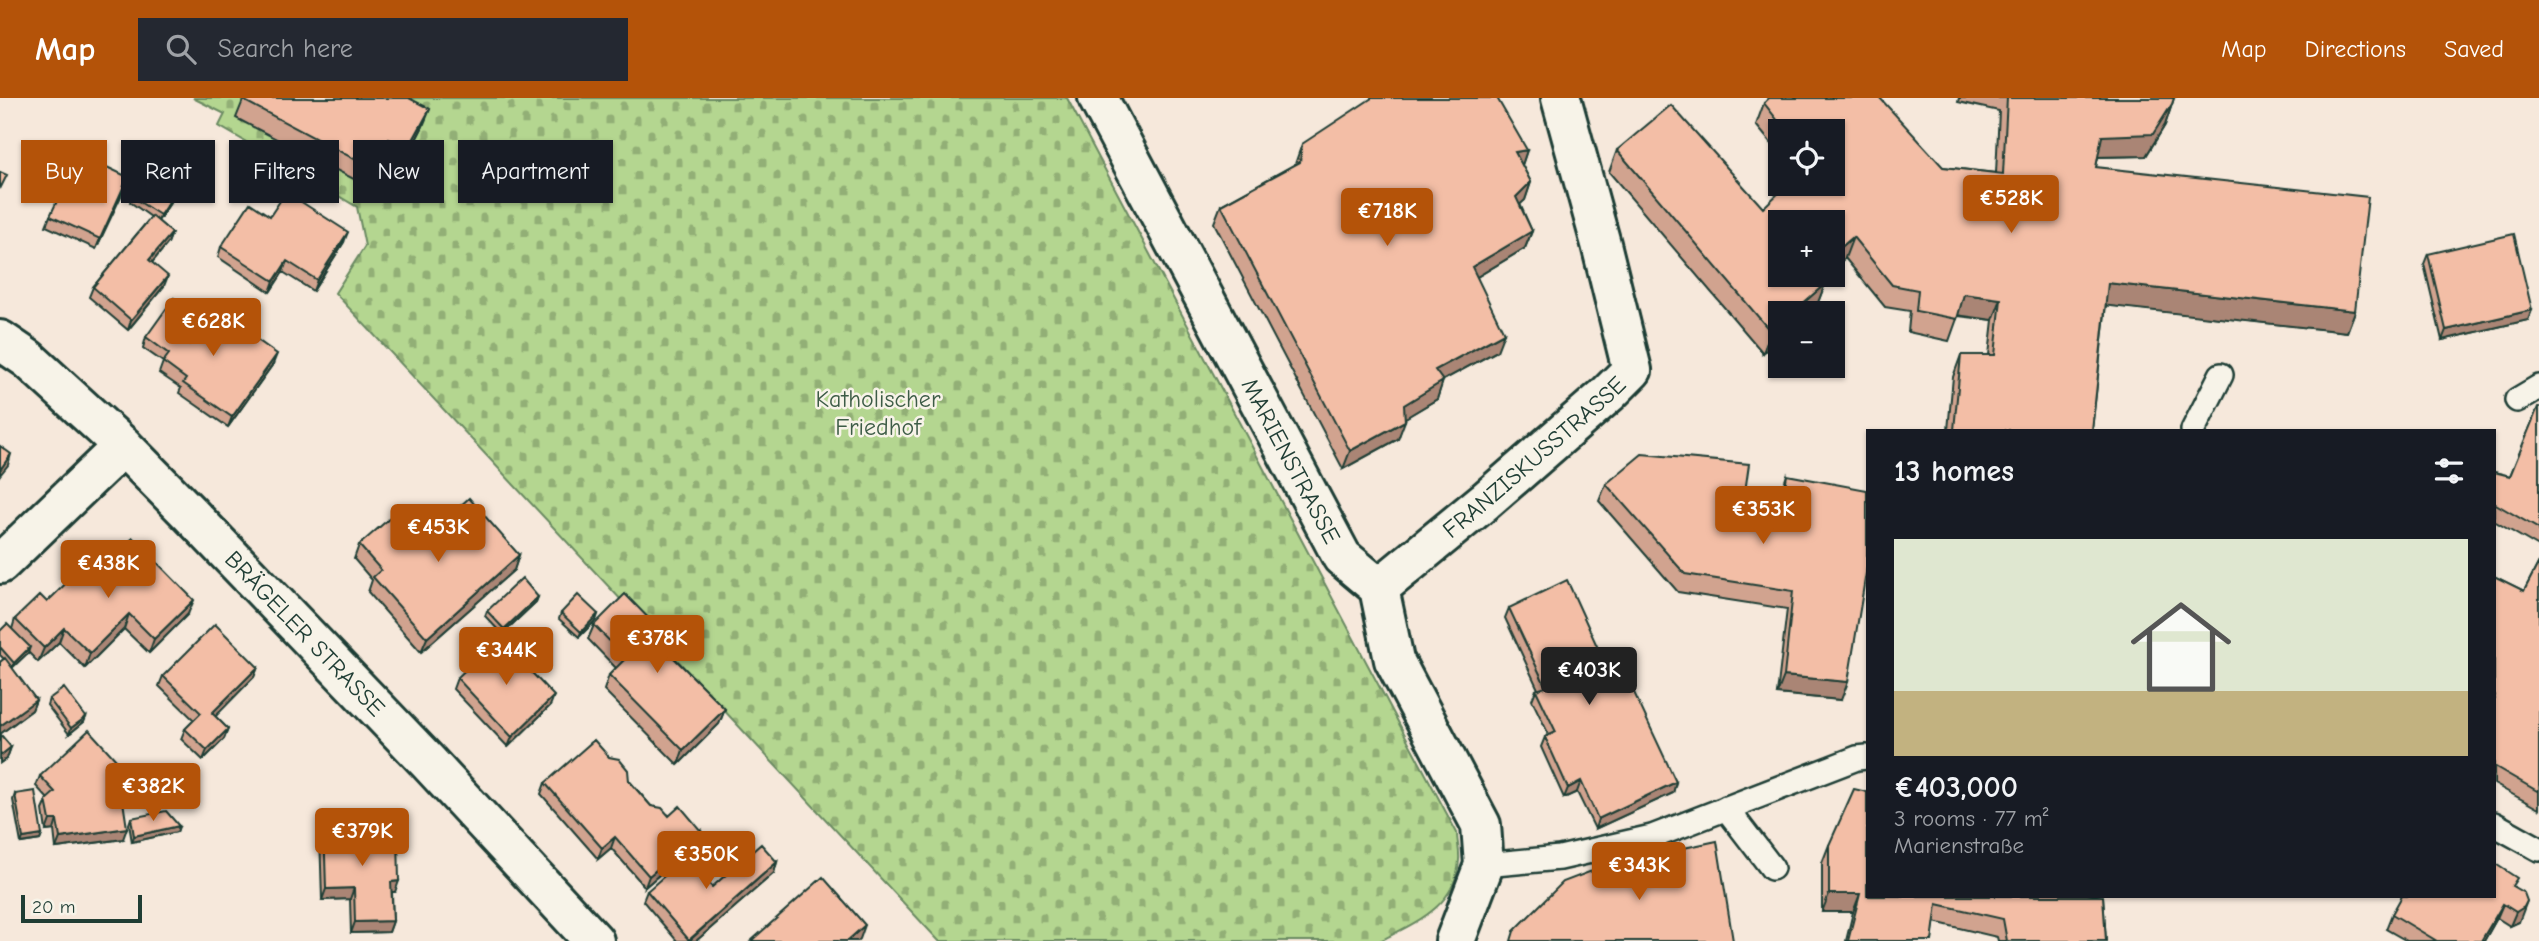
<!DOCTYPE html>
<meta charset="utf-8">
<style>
:root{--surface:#171b24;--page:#242831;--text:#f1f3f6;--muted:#9ea1a6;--line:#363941;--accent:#b45309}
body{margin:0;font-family:"Comic Neue",sans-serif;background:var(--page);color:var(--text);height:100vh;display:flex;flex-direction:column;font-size:26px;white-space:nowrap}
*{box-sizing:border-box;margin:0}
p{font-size:23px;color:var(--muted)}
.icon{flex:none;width:38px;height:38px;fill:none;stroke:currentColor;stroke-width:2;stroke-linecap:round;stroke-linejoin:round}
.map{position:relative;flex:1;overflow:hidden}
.panel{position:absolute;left:1866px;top:331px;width:630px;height:469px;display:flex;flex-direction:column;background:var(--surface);border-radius:0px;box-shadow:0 2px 5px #0004}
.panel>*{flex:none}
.top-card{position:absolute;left:21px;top:42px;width:665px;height:63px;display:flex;gap:14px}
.tools{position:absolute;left:1768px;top:21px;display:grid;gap:14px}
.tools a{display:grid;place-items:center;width:77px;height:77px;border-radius:0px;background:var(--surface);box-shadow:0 2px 5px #0004;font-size:35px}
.scale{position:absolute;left:21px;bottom:18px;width:121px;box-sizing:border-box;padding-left:7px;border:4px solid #1f3d34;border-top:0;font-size:19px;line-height:24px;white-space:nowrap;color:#1f3d34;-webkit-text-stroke:5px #f7f3e8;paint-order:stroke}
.price{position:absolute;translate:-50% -60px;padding:0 16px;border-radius:7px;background:var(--accent);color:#fff;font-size:23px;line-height:46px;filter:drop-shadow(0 2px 4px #0008)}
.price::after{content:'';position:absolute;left:50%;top:42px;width:21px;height:16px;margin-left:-10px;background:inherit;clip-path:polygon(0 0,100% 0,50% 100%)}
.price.selected{background:#222;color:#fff}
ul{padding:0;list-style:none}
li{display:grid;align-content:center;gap:14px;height:371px;padding:0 28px}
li+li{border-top:2px solid var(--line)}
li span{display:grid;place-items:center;height:217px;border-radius:0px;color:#555}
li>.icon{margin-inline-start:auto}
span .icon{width:126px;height:126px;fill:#fffc;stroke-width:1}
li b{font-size:30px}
h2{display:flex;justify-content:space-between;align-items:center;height:84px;padding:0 28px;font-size:30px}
.tag{padding:0 24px;border-radius:0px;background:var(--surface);box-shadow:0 2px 5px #0004;font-size:24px;line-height:63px}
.tag.selected{background:var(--accent);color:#fff}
header{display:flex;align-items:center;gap:42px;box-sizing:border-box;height:98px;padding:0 35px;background:var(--accent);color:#fff}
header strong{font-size:33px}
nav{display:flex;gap:38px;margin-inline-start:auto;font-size:24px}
.search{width:490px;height:63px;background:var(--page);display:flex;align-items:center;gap:18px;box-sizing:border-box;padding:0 24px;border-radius:0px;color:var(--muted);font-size:26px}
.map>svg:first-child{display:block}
.cemetery{fill:url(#cemetery-stones);stroke:#6a8a62;stroke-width:2}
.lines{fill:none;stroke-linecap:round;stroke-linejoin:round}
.lane-casing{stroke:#1f3d34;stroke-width:28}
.street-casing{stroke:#1f3d34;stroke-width:44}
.secondary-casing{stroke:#1f3d34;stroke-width:44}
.lane{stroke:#f7f3e8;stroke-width:23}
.street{stroke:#f7f3e8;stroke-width:38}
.secondary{stroke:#f7f3e8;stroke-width:38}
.wall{fill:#d1a38f;stroke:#1f3d34;stroke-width:2}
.shaded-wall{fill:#aa8574;stroke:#1f3d34;stroke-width:2}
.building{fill:#f3bea6;stroke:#1f3d34;stroke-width:2}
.labels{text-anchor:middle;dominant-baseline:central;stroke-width:5;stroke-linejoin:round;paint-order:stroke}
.park-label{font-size:24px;fill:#3d5c46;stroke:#f7f3e8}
.street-label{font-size:24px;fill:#1f3d34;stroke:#f7f3e8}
</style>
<header>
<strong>Map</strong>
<div class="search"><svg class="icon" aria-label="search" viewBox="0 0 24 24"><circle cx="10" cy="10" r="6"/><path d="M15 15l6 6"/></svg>Search here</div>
<nav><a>Map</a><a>Directions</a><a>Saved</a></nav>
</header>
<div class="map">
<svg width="2539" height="843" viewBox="0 0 2539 843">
<defs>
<pattern id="cemetery-stones" width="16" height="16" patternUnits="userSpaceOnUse" patternTransform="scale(1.75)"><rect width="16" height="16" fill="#b4d690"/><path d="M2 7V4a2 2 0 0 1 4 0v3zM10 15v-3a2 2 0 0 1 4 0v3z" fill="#92af76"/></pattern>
</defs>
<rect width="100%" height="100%" fill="#f6e8db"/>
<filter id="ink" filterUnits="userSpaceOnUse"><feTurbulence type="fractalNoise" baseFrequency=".0143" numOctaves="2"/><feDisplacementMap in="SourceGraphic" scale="14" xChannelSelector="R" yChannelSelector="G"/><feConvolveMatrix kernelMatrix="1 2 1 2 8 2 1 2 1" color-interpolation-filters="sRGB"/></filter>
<g filter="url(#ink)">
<!-- cemetery -->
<path class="cemetery" d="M193 0H1067L1457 735C1457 744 1460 754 1459 762 1456 809 1416 824 1380 843H939L335 195 365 148 357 109 219 28 225 16Z"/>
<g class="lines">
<defs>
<path id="lane" d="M2517 302 2539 289
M2193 332 2221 277
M1726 710 1772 770
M2494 726 2539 751
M1484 767 1560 760 1652 739 1857 660 1867 659"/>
<g id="street">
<path id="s1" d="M1098 0 1342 459 1379 490 1394 562 1481 727 1484 767 1455 843"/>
<path d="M0 466 123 348"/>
<path id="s2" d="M1379 490 1485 403 1608 296 1632 272 1601 146 1561 0"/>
</g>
<g id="secondary">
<path id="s3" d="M0 242 28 261 123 348 191 417 429 665 594 843"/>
</g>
</defs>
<!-- lane casing -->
<use href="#lane" class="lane-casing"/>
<!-- street casing -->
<use href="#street" class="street-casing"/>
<!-- secondary casing -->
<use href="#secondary" class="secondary-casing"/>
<!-- lane -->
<use href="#lane" class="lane"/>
<!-- street -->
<use href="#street" class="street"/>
<!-- secondary -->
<use href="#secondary" class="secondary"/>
</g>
<!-- wall -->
<path class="wall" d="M244 0 423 28 402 69 382 59 367 88 236 20Z
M1959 0H2174L2165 27 2146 58 2098 59 2096 69 2355 213 2347 234 2106 207 2092 332H1948L1953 279 1961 257H1989L1993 222 1958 218 1949 243 1908 234 1910 213 1885 209 1845 160 1820 181 1825 186 1817 207 1808 215H1780L1763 255 1609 74 1617 52 1763 110 1832 86V33H1780V56L1756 27 1764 5 1943 69 1996 75 1999 13 1958 4Z
M1302 46 1527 52 1522 67 1531 84 1525 102 1520 106 1532 133 1525 150 1477 179 1497 253 1443 282 1437 301 1405 320 1398 341 1343 371 1214 125 1221 107 1295 66Z
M128 79 96 151 46 128 50 118Z
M176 96 158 123 172 135 168 145 152 164 164 188 128 232 89 199 93 189 151 119 130 104 132 99Z
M270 118 344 144 313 193 283 174 270 194 218 159 221 149Z
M2428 156 2532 212 2528 222 2442 242 2424 166Z
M190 224 179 239 189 246 215 237 273 266 228 329 179 295 181 290 159 275 163 264 143 250 146 239Z
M2539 309V449L2494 423V374L2510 378Z
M1787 377 1841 602 1777 596 1787 511 1678 494 1599 403 1606 386 1779 406 1781 394Z
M359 447 519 457 514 472 421 554 368 494 372 482 354 461Z
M2539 464V711L2494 686V478L2524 493Z
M103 469 188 516 149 555 124 531 85 570 59 544 38 564 28 554 12 570 36 602 32 612 0 636 11 649 7 660 0 665V564L4 561 0 557V533L12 531 15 521 47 504Z
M538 499 536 504 502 536 485 518 487 513Z
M1509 510 1611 579 1676 684 1673 695 1595 731 1577 694 1564 700 1541 649 1545 639 1549 637 1532 602 1536 592 1538 591 1505 520Z
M561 515 598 516 596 522 579 539 559 521Z
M594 527 659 545 725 611 719 626 678 667 604 592 609 577 616 570 588 541Z
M258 569 254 579 215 618 228 631 224 641 203 662 181 641 185 631 194 622 159 588 163 578Z
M457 580 550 608 508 649 453 591Z
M49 601 86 619 84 624 69 636 47 607Z
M609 659 651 708 701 733 697 744 645 789 611 750 598 761 541 696 545 685Z
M40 678 123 741 56 750 54 732 46 733 43 712 48 701 36 688Z
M15 696 42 737 40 742 21 745 13 702Z
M131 720 179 728 177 734 132 744 129 726Z
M324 725 365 740 395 794H392L393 823 389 834 351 835 350 801 322 802 320 735Z
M1829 747 2103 798 2106 843H1998L1997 839 1934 824 1932 843H1846L1853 814H1822V765Z
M777 764 774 775 696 843H677L643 803 647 793 712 789Z
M2514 789 2519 824 2510 828 2497 820 2484 843H2407L2386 831 2392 816Z"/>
<!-- shaded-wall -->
<path class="shaded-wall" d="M2172 6 2165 27 2146 58 2094 59 2102 38Z
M430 11 423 28 402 69 408 51Z
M389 41 382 59 367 88 373 71Z
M1527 52 1521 70 1515 54Z
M128 79 125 90 96 151 100 141Z
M1531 84 1525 102 1510 116 1516 99Z
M178 90 176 96 158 123 160 117Z
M1532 133 1525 150 1465 186 1472 169Z
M348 134 344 144 313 193 317 182Z
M172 135 168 145 146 172 149 162Z
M1853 139 1845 160 1832 171V157Z
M287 163 283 174 270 194 274 183Z
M1812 177H1826L1805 195Z
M168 178 164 188 128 232 131 222Z
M2108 185 2355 213 2347 234 2101 207Z
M1825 186 1817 207 1808 215H1792Z
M1964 196 2001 201 1993 222 1956 217Z
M2532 212 2528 222 2442 242 2446 232Z
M194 214 190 224 173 248 177 237Z
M1780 226V241L1763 255 1771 234Z
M1504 235 1497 253 1429 290 1435 272Z
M277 256 273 266 228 329 232 319Z
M1443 283 1437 301 1397 325 1404 307Z
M1405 323 1398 341 1343 371 1350 353Z
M11 356 8 367 0 377V372Z
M519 457 514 472 421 554 427 540Z
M538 499 536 504 502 536 504 531Z
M194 502 188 516 149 555 154 541Z
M129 516 124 531 85 570 90 555Z
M598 516 596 522 579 539 581 534Z
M64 530 59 544 38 564 44 550Z
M663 535 658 549 656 542Z
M30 549 28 555 12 570 14 565Z
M258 569 254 579 208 626 212 615Z
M1784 578 1848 584 1841 602 1777 596Z
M554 598 550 608 508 649 512 639Z
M36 602 32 612 0 636V628Z
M725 611 719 626 678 667 683 652Z
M86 619 84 624 69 636 71 630Z
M228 631 224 641 203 662 207 652Z
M11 649 7 660 0 665V658Z
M1581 683 1577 694 1564 700 1568 690Z
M1676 684 1673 695 1595 731 1598 721Z
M50 722H57L54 732 46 733Z
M179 728 177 734 132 744 134 738Z
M127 730 123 741 56 750 60 740Z
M701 733 697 744 645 789 649 778Z
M42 737 40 742 21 745 23 740Z
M615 739 611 750 598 761 602 750Z
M777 764 774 775 696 843H689Z
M399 783 395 794H388L391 784Z
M354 790 350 801 322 802 326 791Z
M1829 796H1860L1853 814H1822Z
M2527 803 2519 824 2510 828 2516 814Z
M2503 806 2497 820 2484 843H2481Z
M393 823 389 834 351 835 355 824Z
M865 827 860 841 858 843H847Z"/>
<!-- building -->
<path class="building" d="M244 0H409L430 11 408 51 389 41 373 71 243 2Z
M1372 0H1497L1527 52 1515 54 1531 84 1516 99 1532 133 1472 169 1504 235 1435 272 1443 283 1404 307 1405 323 1350 353 1221 107 1300 64 1302 46Z
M1769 0H1880L1943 69 2003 76 2007 0H2174L2172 6 2153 36 2102 38 2096 69 2368 99 2355 213 2108 185 2092 332H1954L1961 257H1995L2001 201 1964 196 1957 221 1916 213 1918 192 1892 187 1853 139 1832 157V124H1780V177H1816L1825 186 1792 215H1780V226L1771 234 1617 52 1671 7 1763 110 1788 86H1832V33H1786L1764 5Z
M79 56 128 79 100 141 50 118Z
M150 72 178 90 160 117 132 99Z
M0 74 7 77 0 91Z
M286 94 348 134 317 182 287 163 274 183 221 149 250 105 270 118Z
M152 118 172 135 149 162 168 178 131 222 93 189Z
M2514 136 2532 212 2446 232 2428 156Z
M174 200 194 214 177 237 189 246 202 227 215 237 227 220 277 256 232 319 183 285 186 281 163 264 169 256 146 239Z
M2538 309H2539V431L2494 405V374L2510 378Z
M0 348 11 356 0 372Z
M1642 356 1749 366 1744 401 1782 406 1787 377 1867 392V469L1848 584 1784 578 1793 493 1685 476 1606 386Z
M469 400 519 457 427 540 373 479 381 472 359 447 398 413 424 441Z
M133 440 194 502 154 541 129 516 90 555 64 530 44 550 15 521 40 497 47 504 93 459 103 469Z
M2539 464V694L2494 668V478L2524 493Z
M522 480 538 499 504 531 487 513Z
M1567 482 1611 579 1624 573 1676 684 1598 721 1581 683 1568 690 1545 639 1556 634 1536 592 1546 589 1509 510Z
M625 496 663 535 656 542 725 611 683 652 609 577 626 560 594 527Z
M578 497 598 516 581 534 561 515Z
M7 526 30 549 14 565 0 549V533Z
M215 526 258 569 212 615 228 631 207 652 185 631 201 615 163 578Z
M499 540 554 598 512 639 457 580Z
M5 560 36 602 0 628V564Z
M64 590 86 619 71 630 49 601Z
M89 632 117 663 127 730 60 740 57 722H50L46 702 55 694 40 678Z
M0 636 11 649 0 658Z
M594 642 609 659 619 661 628 672 629 683 651 708 662 710 669 718 680 708 701 733 649 778 615 739 602 750 545 685Z
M1854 691 1867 694V798H2103L2106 843H2007L2003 821 1937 806 1932 843H1848L1860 796H1829V747Z
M35 693 42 737 23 740 15 696Z
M166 713 179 728 134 738 131 720Z
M364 723 365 740 398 739 399 783 391 784 393 823 355 824 354 790 326 791 324 725Z
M1717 743 1733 843H1511L1514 833 1563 784 1613 765Z
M761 746 777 764 689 842 647 793 686 759 712 789Z
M2494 765 2517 780 2512 788 2524 795 2527 803 2524 809 2516 814 2503 806 2481 843H2437L2392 816 2402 798H2494Z
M823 779 865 827 847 843H751Z"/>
</g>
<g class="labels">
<!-- park labels -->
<g class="park-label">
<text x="878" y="301">Katholischer<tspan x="878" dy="28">Friedhof</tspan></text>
</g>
<!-- street labels -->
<g class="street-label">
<text stroke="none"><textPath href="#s2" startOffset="203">FRANZISKUSSTRASSE</textPath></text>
<text stroke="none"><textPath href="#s1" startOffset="411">MARIENSTRASSE</textPath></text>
<text stroke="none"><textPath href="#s3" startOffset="424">BRÄGELER STRASSE</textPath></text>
</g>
</g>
</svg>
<div class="tools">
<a><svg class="icon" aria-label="locate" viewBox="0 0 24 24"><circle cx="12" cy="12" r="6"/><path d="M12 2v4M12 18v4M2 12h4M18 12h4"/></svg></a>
<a>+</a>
<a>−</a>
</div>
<div class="scale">20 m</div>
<b class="price" style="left:2011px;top:137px">€528K</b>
<b class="price" style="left:1387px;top:150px">€718K</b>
<b class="price" style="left:213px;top:260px">€628K</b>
<b class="price" style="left:1763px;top:448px">€353K</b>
<b class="price" style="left:438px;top:466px">€453K</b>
<b class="price" style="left:108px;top:502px">€438K</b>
<b class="price" style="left:657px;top:577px">€378K</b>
<b class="price" style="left:506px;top:589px">€344K</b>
<b class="price selected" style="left:1589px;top:609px">€403K</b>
<b class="price" style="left:153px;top:725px">€382K</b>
<b class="price" style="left:362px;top:770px">€379K</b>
<b class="price" style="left:706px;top:793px">€350K</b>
<b class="price" style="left:1639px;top:804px">€343K</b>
<div class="top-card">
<a class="tag selected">Buy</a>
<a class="tag">Rent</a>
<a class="tag">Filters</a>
<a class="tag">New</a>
<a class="tag">Apartment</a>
</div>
<section class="panel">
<h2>13 homes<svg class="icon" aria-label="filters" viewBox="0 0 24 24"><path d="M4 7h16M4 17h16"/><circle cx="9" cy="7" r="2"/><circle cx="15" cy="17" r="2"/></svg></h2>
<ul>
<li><span style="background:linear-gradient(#dfe7d0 70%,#c2b280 0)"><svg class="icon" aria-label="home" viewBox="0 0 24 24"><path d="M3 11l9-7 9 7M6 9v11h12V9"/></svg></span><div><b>€403,000</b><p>3 rooms · 77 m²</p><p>Marienstraße</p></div></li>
</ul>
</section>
</div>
